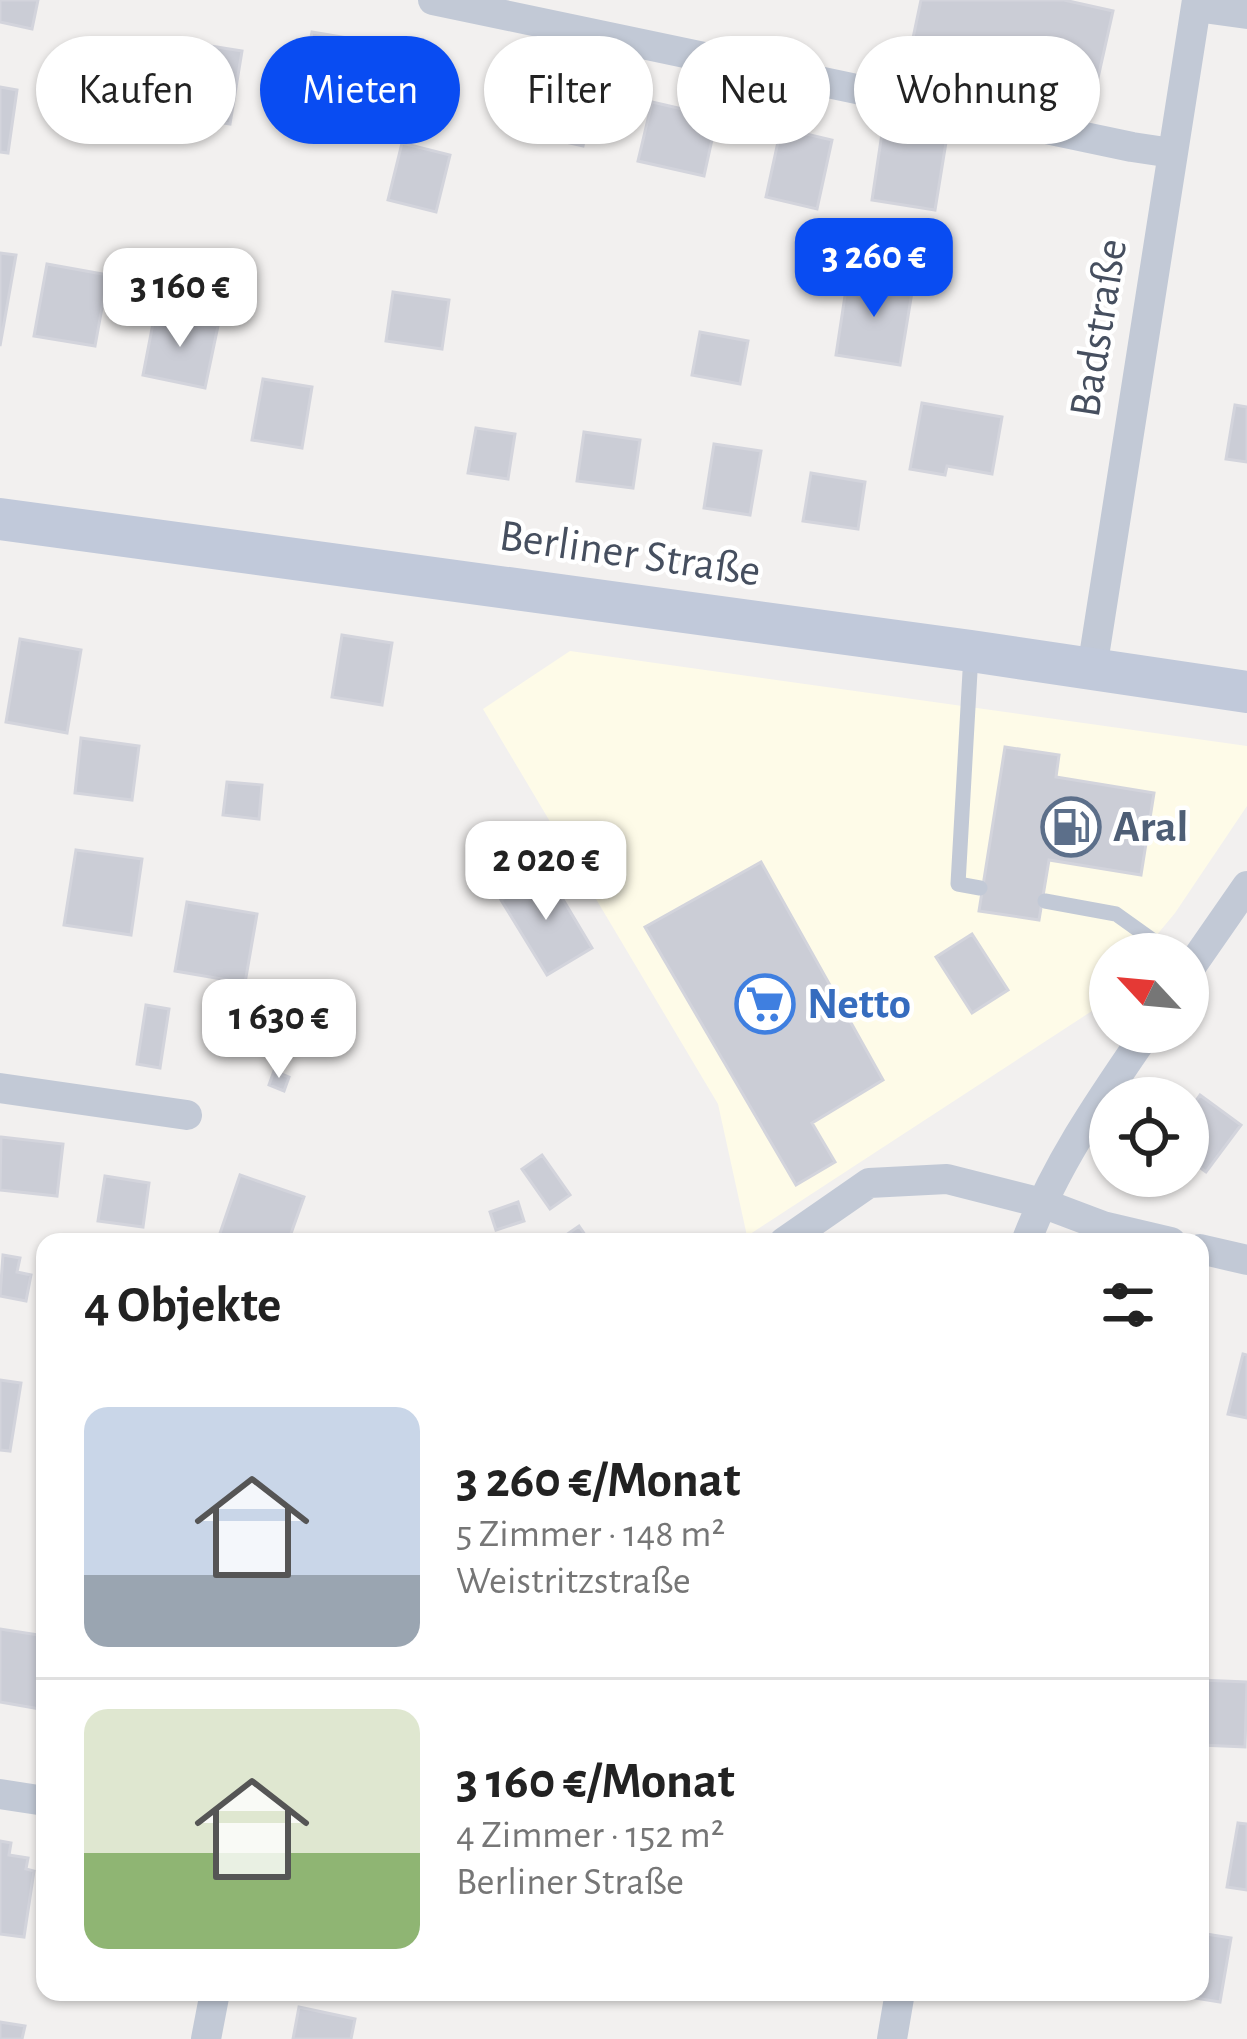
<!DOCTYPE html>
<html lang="de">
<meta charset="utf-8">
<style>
:root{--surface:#fff;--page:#f6f6f6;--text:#222;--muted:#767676;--line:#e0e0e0;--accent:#094cf2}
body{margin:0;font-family:"Alegreya Sans",sans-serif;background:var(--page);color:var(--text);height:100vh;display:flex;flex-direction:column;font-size:45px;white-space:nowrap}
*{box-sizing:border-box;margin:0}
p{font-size:39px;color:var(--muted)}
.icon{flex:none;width:66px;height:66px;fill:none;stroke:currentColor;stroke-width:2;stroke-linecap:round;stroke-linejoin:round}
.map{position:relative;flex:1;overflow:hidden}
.panel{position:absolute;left:36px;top:1233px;width:1173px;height:768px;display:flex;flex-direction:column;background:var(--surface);border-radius:24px;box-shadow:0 3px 9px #0004}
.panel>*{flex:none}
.guide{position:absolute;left:36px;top:36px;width:1176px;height:108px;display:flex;gap:24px}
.needle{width:78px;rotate:296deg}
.buttons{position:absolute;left:1089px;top:933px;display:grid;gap:24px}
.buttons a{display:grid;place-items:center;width:120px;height:120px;border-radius:50%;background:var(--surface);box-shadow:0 3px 9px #0004;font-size:60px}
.price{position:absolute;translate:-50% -102px;padding:0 27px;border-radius:24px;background:#fff;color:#222;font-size:39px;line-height:78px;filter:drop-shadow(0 3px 6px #0008)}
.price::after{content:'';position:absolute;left:50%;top:72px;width:36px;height:27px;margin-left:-18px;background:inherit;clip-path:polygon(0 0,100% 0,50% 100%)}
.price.selected{background:var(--accent);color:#fff}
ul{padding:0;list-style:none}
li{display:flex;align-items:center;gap:36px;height:300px;padding:0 48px}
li+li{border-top:3px solid var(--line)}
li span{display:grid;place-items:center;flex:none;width:336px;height:240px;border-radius:24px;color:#555}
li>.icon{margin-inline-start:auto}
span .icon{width:144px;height:144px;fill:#fffc;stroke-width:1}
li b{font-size:51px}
h2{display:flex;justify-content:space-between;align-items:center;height:144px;padding:0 48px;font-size:51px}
.chip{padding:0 42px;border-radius:54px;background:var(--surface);box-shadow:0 3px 9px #0004;font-size:42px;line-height:108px}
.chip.selected{background:var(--accent);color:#fff}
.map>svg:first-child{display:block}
.commercial{fill:#fefbe8}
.building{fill:#cbcdd6;stroke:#d3d4dc;stroke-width:3}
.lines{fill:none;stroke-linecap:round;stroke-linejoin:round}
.lane{stroke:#c2c9d6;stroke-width:15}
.street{stroke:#c2c9d6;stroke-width:30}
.secondary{stroke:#c1c9da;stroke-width:42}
.labels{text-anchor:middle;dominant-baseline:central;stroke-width:9;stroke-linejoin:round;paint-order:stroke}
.street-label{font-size:45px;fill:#464f5f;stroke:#fff}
.service-label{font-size:45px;font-weight:bold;fill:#4e5e75;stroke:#fff;text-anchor:start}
.shop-label{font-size:45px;font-weight:bold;fill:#366cbe;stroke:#fff;text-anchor:start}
</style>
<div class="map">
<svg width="1247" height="2039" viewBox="0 0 1247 2039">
<rect width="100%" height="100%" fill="#f2f0ef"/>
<!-- commercial -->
<path class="commercial" d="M570 651 1247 746V806L1175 913 1141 954H1110V991L1095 1009 747 1236 718 1104 483 709Z"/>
<!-- building -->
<path class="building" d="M0 0H38L32 29 0 22Z
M921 0H1064L1113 11 1098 78 913 38Z
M312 32 377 43 368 94 344 90 341 110 298 102Z
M173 40 242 51 230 124 160 113Z
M68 72 113 82 103 126 58 116Z
M531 72 596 87 583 146 517 131Z
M0 87 17 90 8 153 0 152Z
M652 102 717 117 704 176 638 161Z
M884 120 948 130 935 210 872 200Z
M781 128 832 140 817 209 766 197Z
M402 143 450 155 436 212 388 200Z
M0 253 16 255 0 346Z
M47 264 108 275 95 346 34 336Z
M848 276 913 286 900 365 836 355Z
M393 292 449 300 442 349 386 341Z
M155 313 218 326 205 388 143 375Z
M700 332 748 341 740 384 692 375Z
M263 379 312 387 302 448 252 440Z
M922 403 1002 417 992 474 947 466 945 475 910 469Z
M1235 405 1247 407V462L1226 459Z
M476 428 515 434 508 479 468 473Z
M584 432 640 440 633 488 577 481Z
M714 444 761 451 750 515 704 508Z
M811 473 865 482 858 529 803 521Z
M342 635 392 643 382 705 332 697Z
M20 639 81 650 67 733 6 722Z
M81 738 139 746 132 800 75 793Z
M1005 747 1059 755 1056 777 1154 793 1141 875 1049 860 1039 920 979 911Z
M227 782 262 785 259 819 223 815Z
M76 850 142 859 131 935 64 925Z
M761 862 883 1080 812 1123 835 1162 796 1185 645 927Z
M546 871 592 948 547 975 501 900Z
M187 902 257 914 245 983 175 971Z
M972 934 1008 990 972 1013 936 957Z
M146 1005 169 1009 160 1068 137 1064Z
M274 1071 289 1077 284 1091 269 1085Z
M1200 1095 1241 1125 1206 1172 1188 1159V1112Z
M1 1137 63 1144 57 1196 0 1190Z
M542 1155 570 1195 550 1209 522 1169Z
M240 1175 304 1197 288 1242H217Z
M105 1176 149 1183 143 1227 98 1221Z
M518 1202 524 1221 496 1230 490 1212Z
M579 1226 590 1242H556Z
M3 1255 20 1258 17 1272 31 1275 26 1301 0 1296Z
M1243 1354 1247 1355V1418L1228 1414Z
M0 1380 21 1383 10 1451 0 1450Z
M0 1629 45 1636V1680L40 1709 0 1702Z
M1200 1680 1247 1682 1245 1747 1200 1745Z
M1238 1823 1247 1824V1890L1227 1887Z
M0 1841 11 1843 9 1855 28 1858 26 1869 34 1871 24 1937 0 1934Z
M1200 1933 1231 1938 1220 2002 1164 1993 1200 1992Z
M299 2007 355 2019 351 2039H293Z
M0 2022 25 2026 22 2039H0Z"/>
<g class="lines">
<!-- lane -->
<path class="lane" d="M971 654 958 884 980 888
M1045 901 1116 914 1172 954"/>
<!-- street -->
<path class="street" d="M433 0 1132 147 1172 153
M1196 7 1247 14
M1092 669 1197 0
M1188 971 1247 886
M0 1088 187 1115
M784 1242 869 1183 947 1179 1042 1203 1103 1226 1171 1242
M1026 1242C1055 1165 1101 1099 1147 1032
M1200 1249 1247 1260
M0 1794 45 1801
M206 2039 215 1992
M892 2039 900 1992"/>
<!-- secondary -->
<path class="secondary" d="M0 519 971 651 1247 692"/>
</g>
<!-- icons -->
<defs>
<symbol id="fuel-ring" viewBox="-11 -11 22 22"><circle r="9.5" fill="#fff" stroke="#5c6f8a" stroke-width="1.5"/><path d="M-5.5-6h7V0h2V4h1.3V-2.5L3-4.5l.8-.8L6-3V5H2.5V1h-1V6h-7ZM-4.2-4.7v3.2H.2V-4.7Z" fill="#5c6f8a"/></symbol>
<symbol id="supermarket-ring" viewBox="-11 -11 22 22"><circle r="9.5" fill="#fff" stroke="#3f7fe0" stroke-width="1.5"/><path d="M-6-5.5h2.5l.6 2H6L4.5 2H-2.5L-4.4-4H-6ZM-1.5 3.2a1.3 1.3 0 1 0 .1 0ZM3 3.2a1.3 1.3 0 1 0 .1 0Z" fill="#3f7fe0"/></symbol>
</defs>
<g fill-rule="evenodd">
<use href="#fuel-ring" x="1038" y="794" width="66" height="66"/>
<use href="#supermarket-ring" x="732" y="971" width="66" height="66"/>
</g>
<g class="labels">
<!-- street labels -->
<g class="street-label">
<text transform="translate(1099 328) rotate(-81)">Badstraße</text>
<text transform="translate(630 554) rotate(8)">Berliner Straße</text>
</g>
<!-- service labels -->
<g class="service-label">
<text x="1113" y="827">Aral</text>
</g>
<!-- shop labels -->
<g class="shop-label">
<text x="807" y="1004">Netto</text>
</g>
</g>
</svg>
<div class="buttons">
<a><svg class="needle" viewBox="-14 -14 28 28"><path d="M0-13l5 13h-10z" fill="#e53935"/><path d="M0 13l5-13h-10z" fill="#767676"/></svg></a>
<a><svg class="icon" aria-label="locate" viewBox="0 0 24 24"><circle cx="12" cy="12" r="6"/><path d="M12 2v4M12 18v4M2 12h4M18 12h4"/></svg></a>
</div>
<b class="price selected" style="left:874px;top:320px">3 260 €</b>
<b class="price" style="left:180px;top:350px">3 160 €</b>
<b class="price" style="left:546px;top:923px">2 020 €</b>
<b class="price" style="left:279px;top:1081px">1 630 €</b>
<div class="guide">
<a class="chip">Kaufen</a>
<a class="chip selected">Mieten</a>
<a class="chip">Filter</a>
<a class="chip">Neu</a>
<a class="chip">Wohnung</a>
</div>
<section class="panel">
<h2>4 Objekte<svg class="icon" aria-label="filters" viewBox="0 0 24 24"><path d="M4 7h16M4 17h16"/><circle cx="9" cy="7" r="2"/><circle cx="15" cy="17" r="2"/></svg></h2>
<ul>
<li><span style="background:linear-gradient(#c9d6e8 70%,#9aa5b1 0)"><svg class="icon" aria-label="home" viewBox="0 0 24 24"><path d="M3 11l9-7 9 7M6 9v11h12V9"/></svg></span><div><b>3 260 €/Monat</b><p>5 Zimmer · 148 m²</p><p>Weistritzstraße</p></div></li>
<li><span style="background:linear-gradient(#dfe7d0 60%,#8fb573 0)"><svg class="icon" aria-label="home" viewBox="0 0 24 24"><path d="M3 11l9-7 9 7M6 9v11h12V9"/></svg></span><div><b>3 160 €/Monat</b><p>4 Zimmer · 152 m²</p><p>Berliner Straße</p></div></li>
</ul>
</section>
</div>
